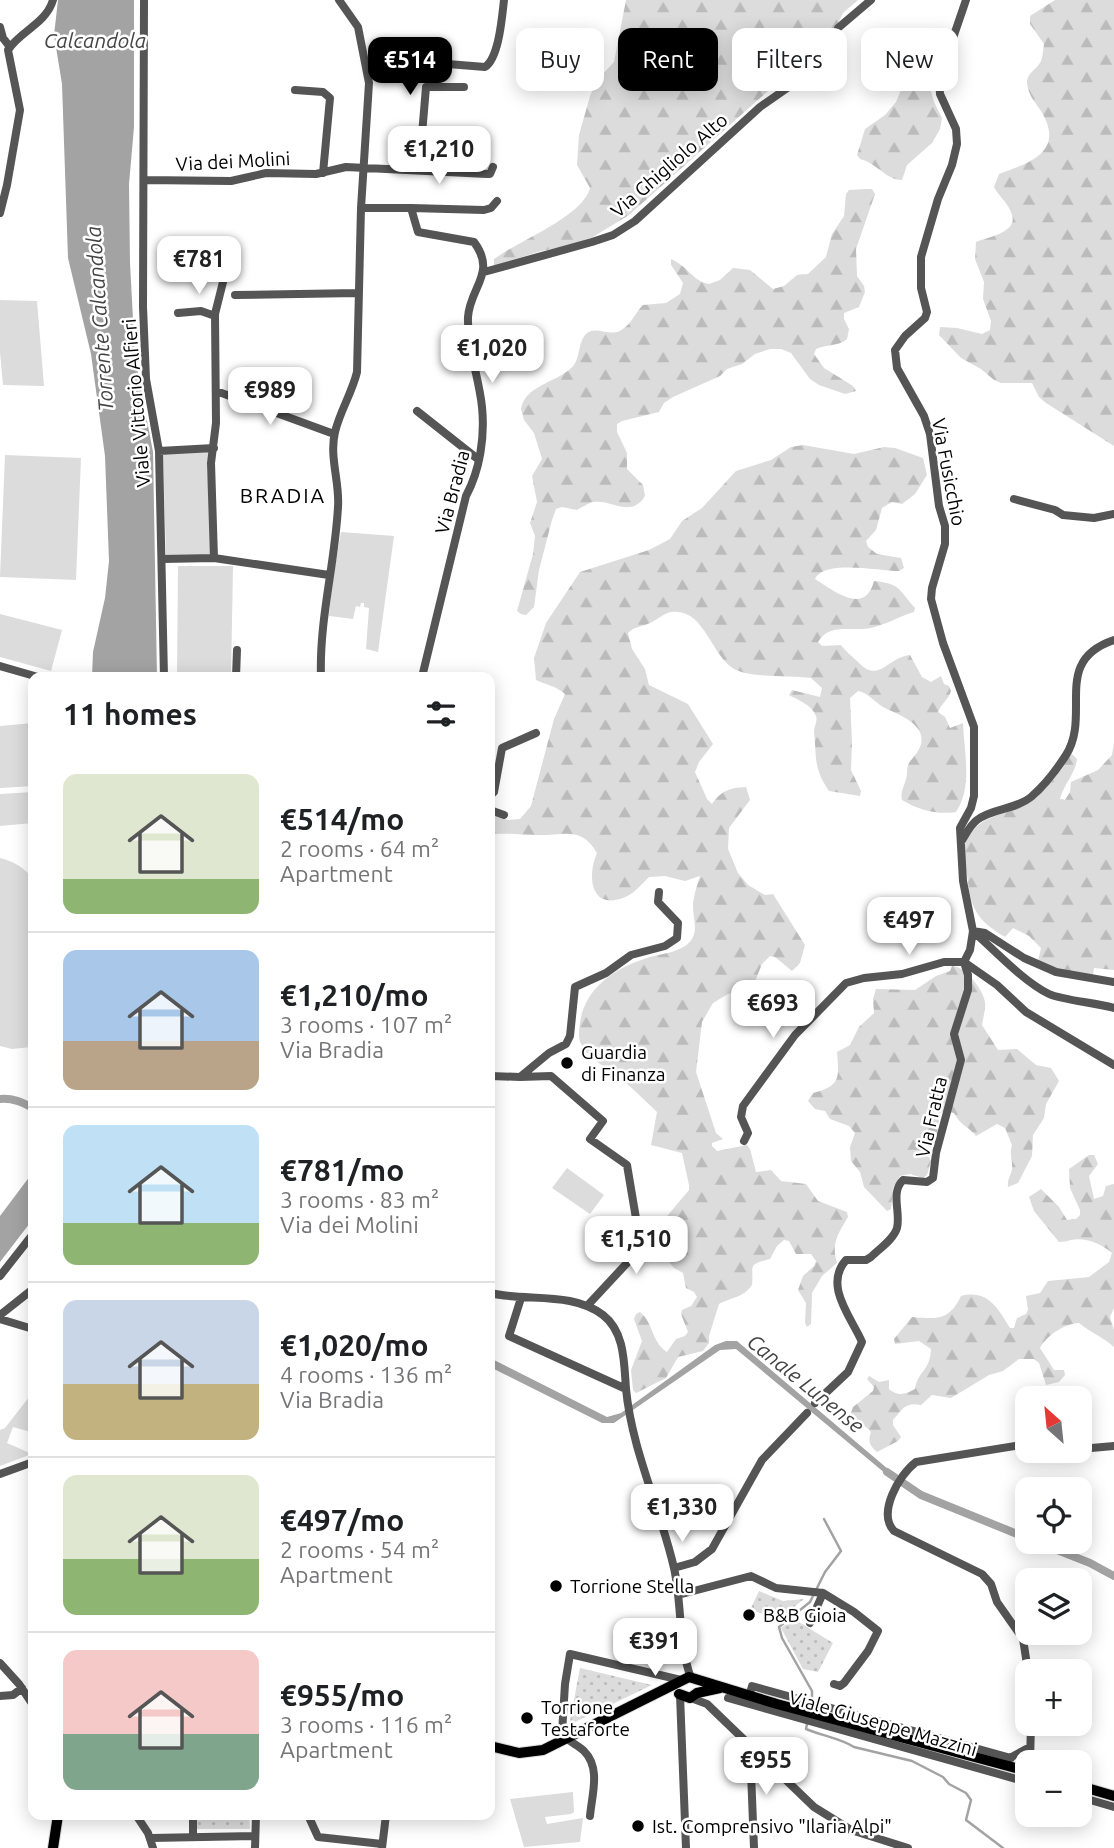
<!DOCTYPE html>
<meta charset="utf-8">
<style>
:root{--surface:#fff;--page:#f6f6f6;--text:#202124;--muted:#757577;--line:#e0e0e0;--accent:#000}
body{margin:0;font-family:Ubuntu,sans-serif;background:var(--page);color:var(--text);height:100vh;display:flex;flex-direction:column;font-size:26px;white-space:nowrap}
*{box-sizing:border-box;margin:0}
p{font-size:23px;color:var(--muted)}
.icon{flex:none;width:38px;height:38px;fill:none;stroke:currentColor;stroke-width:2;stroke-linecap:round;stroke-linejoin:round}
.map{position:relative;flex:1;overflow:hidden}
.sheet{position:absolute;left:28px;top:672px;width:467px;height:1148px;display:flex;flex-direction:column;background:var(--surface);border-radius:14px;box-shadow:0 4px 18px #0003}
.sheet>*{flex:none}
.banner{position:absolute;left:516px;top:28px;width:492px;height:63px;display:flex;gap:14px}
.needle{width:46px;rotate:333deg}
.buttons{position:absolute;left:1015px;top:1386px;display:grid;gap:14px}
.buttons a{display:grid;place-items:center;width:77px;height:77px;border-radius:14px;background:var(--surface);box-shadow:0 4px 18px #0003;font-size:35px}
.price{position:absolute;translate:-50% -60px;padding:0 16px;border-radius:14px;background:#fff;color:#222;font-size:23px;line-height:46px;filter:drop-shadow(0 2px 4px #0008)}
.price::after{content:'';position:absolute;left:50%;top:42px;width:21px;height:16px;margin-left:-10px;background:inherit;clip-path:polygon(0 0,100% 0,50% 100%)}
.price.selected{background:var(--accent);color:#fff}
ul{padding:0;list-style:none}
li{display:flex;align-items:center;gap:21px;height:175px;padding:0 35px}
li+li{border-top:2px solid var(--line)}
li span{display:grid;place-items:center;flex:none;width:196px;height:140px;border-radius:14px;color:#555}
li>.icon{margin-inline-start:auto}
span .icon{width:84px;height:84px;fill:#fffc;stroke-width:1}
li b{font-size:30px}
h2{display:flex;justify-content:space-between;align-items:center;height:84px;padding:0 35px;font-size:30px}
.tag{padding:0 24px;border-radius:14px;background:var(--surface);box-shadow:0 4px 18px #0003;font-size:24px;line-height:63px}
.tag.selected{background:var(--accent);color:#fff}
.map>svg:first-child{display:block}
.green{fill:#dcdcdc}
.forest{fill:url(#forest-firs)}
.park{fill:url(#park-dots)}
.water{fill:#a3a3a3}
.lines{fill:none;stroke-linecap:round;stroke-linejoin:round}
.stream{stroke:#a3a3a3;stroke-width:2.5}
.canal{stroke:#a3a3a3;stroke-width:8}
.major-casing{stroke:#dbdbdb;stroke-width:12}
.minor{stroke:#555;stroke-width:8}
.major{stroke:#000;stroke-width:10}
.poi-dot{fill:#000;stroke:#fff;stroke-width:2.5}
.labels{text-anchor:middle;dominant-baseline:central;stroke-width:5;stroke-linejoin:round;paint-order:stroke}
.street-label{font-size:19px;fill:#000;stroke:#fff}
.poi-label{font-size:19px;fill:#000;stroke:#fff;text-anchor:start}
.water-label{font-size:21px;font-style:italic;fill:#444;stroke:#fff}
.neighbourhood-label{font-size:21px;letter-spacing:2px;fill:#000;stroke:#fff}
</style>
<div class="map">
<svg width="1114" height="1848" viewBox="0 0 1114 1848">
<defs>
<pattern id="forest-firs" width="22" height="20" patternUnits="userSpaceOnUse" patternTransform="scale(1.75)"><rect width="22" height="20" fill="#dcdcdc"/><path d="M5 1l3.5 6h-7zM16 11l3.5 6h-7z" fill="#bbb"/></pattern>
<pattern id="park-dots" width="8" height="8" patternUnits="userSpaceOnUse" patternTransform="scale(1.75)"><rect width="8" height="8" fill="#dcdcdc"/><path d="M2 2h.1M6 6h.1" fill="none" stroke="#bbb" stroke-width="1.8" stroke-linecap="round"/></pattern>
</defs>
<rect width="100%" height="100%" fill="#fff"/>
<!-- green -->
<path class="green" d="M0 300 37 301 44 386 3 385 0 352Z
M210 450 207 463 212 555 166 556 163 453Z
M5 455 81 458 76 580 0 577Z
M341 532 394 536 378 652 366 649 369 608 364 607V603H361L360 607 356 606 353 619 329 616 332 584Z
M178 566H233L231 677 177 676Z
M0 614 62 630 51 671 0 657Z
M33 723V786L0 788V726Z
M33 792V823L0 826V794Z
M0 858C13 861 25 868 33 879V1047H31L12 1049 0 1046Z
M567 1168 604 1195 590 1214 552 1188Z
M33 1392V1425L31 1432 13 1427 7 1443 32 1454 0 1466V1430L5 1428Z
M573 1792 574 1812 571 1814 545 1817 547 1824 583 1818 580 1842 524 1847 510 1799Z"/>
<!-- forest -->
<path class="forest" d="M626 0H858L843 13 830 39 821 51 777 83 629 215 583 243 541 251 494 266V259L503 253C525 239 584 214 590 188L577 165 579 135 590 96 597 80 614 62Z
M1055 0H1114V446L1046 403 1039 397 1032 383H1001L994 380 981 369 961 358 939 335 940 327 957 328 982 334 990 330 991 321 983 299 984 282 975 259 976 242C991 236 1022 232 1010 210 1006 201 998 195 994 187L999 174C1029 163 1066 152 1041 111 1035 102 1028 95 1027 83 1027 72 1037 70 1041 61 1043 56 1043 49 1044 44L1030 24V16Z
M947 36 931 91 934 102 942 118 940 129 932 143 907 165 902 180C886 180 877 163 860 159L857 155 865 129 885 115 896 102 907 75 921 65 942 39Z
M866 189H872L875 194 856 249 857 276 864 286 865 292 859 307 844 313V319L849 329 847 339C838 347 826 344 816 349L814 354 824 368 853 386 856 391 845 394 819 385 810 379 791 353 781 349H770L755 354 742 364 727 369 720 376 673 397 664 403 659 412 622 421 617 424V432L627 453V469L643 485 645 496C631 519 612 499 593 502 588 503 581 508 577 510L562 507 556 509 552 520 539 570 534 607 526 615 521 614 517 611 533 554 535 536 530 523 537 502 532 476 542 459 534 433 524 420 521 409C525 386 554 383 570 369 581 361 577 345 585 335 594 325 606 335 617 332 630 328 634 314 643 305L666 303 680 294 683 283 671 265V259C688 266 692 281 709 284L720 280 733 268 750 270 773 289 784 286 797 275 808 274 826 257 832 234 844 216 846 194 849 190Z
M803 445 854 454 884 447 895 448 923 458 927 475 915 494 902 504 892 502 882 508 876 530 866 541 868 547 877 554 901 558 904 568 899 571C880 571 824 559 815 579 834 591 865 616 874 581 901 584 898 589 915 608L914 612C900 616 885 625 871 628 853 632 829 622 818 642L822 646 841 645C846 652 851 655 857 661 879 685 886 658 910 655L922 677 931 682 941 676 944 684 949 686 951 691C949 699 941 704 938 712L945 717 950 728 963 723C964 752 973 787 956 812 938 815 918 810 902 800 900 792 904 787 906 779 908 774 906 768 909 763 913 757 919 752 921 744 926 724 899 715 885 708 875 703 869 693 858 691L850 698 852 742 851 770 861 791 860 796 829 791C813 767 817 759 814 732 814 726 818 721 816 716 812 705 798 700 789 695L792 690 820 697 822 688 811 678C791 675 753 678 736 670 710 657 706 608 671 612 665 613 658 619 652 622 644 627 634 626 628 633L632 649 645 669 649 685 688 704 713 744 699 762 695 772 707 799 712 804C722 790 730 788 746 787L750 800 729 828 728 849 738 873 748 885 765 895 773 894 805 945 800 963 792 971 775 957 770 956 762 964 756 979 744 991 728 994 713 1003 702 1022 696 1072 716 1133 723 1139 712 1143V1146L717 1151 747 1145 750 1149 756 1172 771 1170 781 1181 806 1184 818 1201 847 1212 848 1217C838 1234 831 1243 837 1263L822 1276 812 1293 811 1324 807 1327 805 1323 806 1303 798 1290 803 1276 814 1266 816 1261 811 1254H796L789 1241 784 1240 777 1246 770 1259C746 1265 754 1266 752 1285 743 1298 732 1297 719 1304L709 1336V1343L703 1351 678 1357 666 1378 636 1393 633 1390 631 1370 642 1341 634 1319 636 1314 640 1312C654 1323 651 1342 667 1352L676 1339 685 1336 688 1332 681 1314 682 1310 691 1306 697 1297 694 1292 686 1288 683 1273 674 1268 665 1257 647 1248 668 1215 689 1190V1185L682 1153 651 1145 657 1112C645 1101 634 1089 621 1079 609 1069 589 1059 581 1044 578 1038 579 1030 580 1023 584 990 613 969 644 959 659 953 682 954 692 939 698 930 693 917 693 907 693 897 697 886 700 876L685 881 665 876 649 877C641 885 634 894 623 898 590 910 587 875 597 853 581 825 563 836 536 835 523 835 510 833 496 834L490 832V815L508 820 520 819 531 806 554 719 565 694C556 686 547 685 536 680L534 658 546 623 580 572 649 550 670 539 682 521 702 508 736 471 771 460 791 447Z
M1114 743V970L1094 968 1093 975 1056 970 1038 961 1041 948 1029 936 1013 928 1005 937C980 922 971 911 968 882 967 872 962 854 965 844 975 813 1012 816 1034 798 1050 786 1062 770 1070 752L1077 759C1075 775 1064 783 1060 799L1065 800 1070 792 1071 782 1098 770 1112 755Z
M952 966C965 966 983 989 985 1002 986 1009 983 1017 982 1025L998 1050 1017 1049 1036 1065 1051 1068 1059 1081 1046 1104 1044 1118 1033 1135 1032 1156 1018 1183 1008 1187C1007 1179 1011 1176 1012 1169 1013 1160 1009 1155 1012 1145L1005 1128 997 1124 976 1136C967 1125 962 1127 954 1113L944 1111 940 1113 937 1134 934 1137 924 1139 920 1153 929 1157 931 1161 927 1175 923 1178 910 1174 900 1176 893 1188 891 1209 887 1211 864 1187 860 1172 851 1161 850 1147 855 1133 849 1126 830 1119 825 1111 815 1109 808 1101 813 1093C841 1086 839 1078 837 1052L850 1045 859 1027 874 1013 873 999 876 989 915 990 936 976 950 971Z
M1089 1155H1094L1098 1164 1089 1176 1094 1199 1103 1196 1106 1186 1114 1184V1308L1110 1317 1114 1330V1347C1103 1337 1090 1332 1079 1323 1064 1324 1047 1335 1040 1348L1054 1370H1064L1065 1375 1059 1382 1046 1385 1039 1363 1034 1359H1019L1003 1371 989 1375 951 1398 932 1395 921 1405C905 1402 903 1409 893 1420V1425L901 1437 898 1441 877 1452C869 1445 868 1442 871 1432 866 1424 858 1425 850 1425L848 1421 853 1407 873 1391 874 1387 867 1379 869 1376 879 1382 889 1380V1389C898 1397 906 1394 915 1389 918 1370 930 1372 931 1349L919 1341 895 1344 894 1339 912 1317C937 1319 949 1321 961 1296 987 1289 998 1308 1010 1328H1014L1017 1318 1026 1314 1028 1310 1026 1296 1040 1293 1048 1281 1089 1277 1109 1262 1112 1253C1102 1244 1085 1237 1071 1240 1067 1241 1063 1242 1059 1242L1034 1211 1029 1197 1041 1189 1059 1207 1067 1220 1076 1219 1080 1215V1210L1070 1188 1069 1169Z"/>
<!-- park -->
<path class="park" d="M759 1591 783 1601 804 1599 780 1618 750 1610Z
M794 1619 833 1643 818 1672 803 1669 781 1628Z
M580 1668 652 1685 573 1723 570 1721Z
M196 1815H249L250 1829H195Z"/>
<!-- water -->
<path class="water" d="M58 0H134V127L129 184 130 263 135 357 153 452 157 677H92L93 652 105 598 109 561 105 456 91 354 68 258 62 84 54 35Z
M33 1172V1219L0 1262V1216Z
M726 1341H737L895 1475 892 1479 736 1349 720 1350 614 1423H602L490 1367V1358L607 1417 621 1413 715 1345Z"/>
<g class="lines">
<!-- stream -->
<path class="stream" d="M812 1699V1691L782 1638 779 1627 810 1602 825 1572 841 1551 824 1519
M807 1724 806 1729C820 1735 842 1739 854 1747L912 1761 943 1777 949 1784 966 1793 971 1800 966 1820 1003 1848"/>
<!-- canal -->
<path class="canal" d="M0 1099C13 1098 22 1102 33 1108
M887 1472 921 1495 1027 1538
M1037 1542 1090 1563 1114 1576"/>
<defs>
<path id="major" d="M679 1694 690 1698 697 1693 720 1688
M490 1746 519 1753 543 1750 689 1677 777 1704 1027 1771
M1080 1786 1114 1796
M53 1848 58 1815"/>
</defs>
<!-- major casing -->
<use href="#major" class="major-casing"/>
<!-- minor -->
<path class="minor" d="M144 0 143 307 146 379 159 451 164 677
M0 27 3 38 10 47
M368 71 423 62 485 67C499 58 502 17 504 0
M295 90 323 92 330 98 323 173
M419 170 426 87H464
M144 180 231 181 266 173 316 174 346 167 487 174H490L493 167
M361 208H411L418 232 474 242C497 273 470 287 468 317 467 348 479 377 482 407 485 437 480 470 466 496L422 677
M411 208 484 210 491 208 497 201
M0 213 7 185 20 110 8 50C20 31 46 24 53 0
M484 272 592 242 613 235 635 221 760 107 816 68 829 53 838 28 871 0
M235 295 358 293
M178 313 201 311 215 316
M216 391 334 434
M417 411 479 460
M159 451 214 448
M1014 499 1055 510 1063 515 1094 518 1114 514
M214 558 211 463 216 423 215 314 223 282
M163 559 214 558 329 575
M0 666 38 677
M236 677 237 650
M321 677C319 620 335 564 338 507 340 483 329 457 335 432 340 411 352 393 357 372L361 208 369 83 358 27 339 0
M490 796 494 792 502 748 536 733
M490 810 504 815
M961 842C966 834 970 825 977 820 992 808 1015 810 1031 797 1044 786 1057 769 1066 755 1092 714 1051 661 1114 640
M973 931C994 950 1024 982 1049 994 1062 1000 1097 1003 1114 1008
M973 931 985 933 1024 958 1056 972 1114 982
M964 962 970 950 973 931 963 881 960 828 971 808 974 796V727L943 643 931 599 932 588 945 544V526L939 506 930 434 924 416 897 368 895 350 905 336 925 318 927 312 921 288V257L938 199 952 165 957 144 956 129 940 94 939 79 966 0
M964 962 997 985 1026 1012 1114 1065
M490 1076 520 1077 549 1053 566 1044 570 1036 575 987 606 973 631 955 665 946 677 938 678 923 658 902 659 892
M520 1077 551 1076 603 1121 590 1139 627 1165 641 1248 587 1306
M744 1141 748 1133 741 1117 743 1106 795 1035 846 983 864 978 902 974 944 962H964
M0 1276 33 1234
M490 1293C526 1302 572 1291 603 1315 625 1332 624 1363 626 1389 632 1451 660 1507 674 1568 682 1603 678 1643 691 1678
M521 1298 509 1336 626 1389
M0 1315 33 1289
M0 1319 33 1329
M815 1403 848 1372 862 1342C852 1318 823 1286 846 1260H866L871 1257C879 1249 894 1239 897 1228 901 1212 890 1193 903 1180L927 1182 933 1178 936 1153 961 1060 954 1034 968 990V975L964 962
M1027 1444 916 1462C899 1475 877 1513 894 1531L982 1574 991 1584 997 1602 1023 1639 1028 1671
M1080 1449 1114 1446
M0 1474 33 1462
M674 1568 695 1562 712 1549 762 1460 807 1413
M678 1595 751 1576 776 1588 823 1593 854 1612 878 1631 868 1651 844 1683 840 1686 834 1684
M810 1623 823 1593
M0 1663 19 1684 33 1705
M680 1695 686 1848
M0 1696 13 1695 22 1688
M691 1698 707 1704 814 1807 851 1830 908 1848
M728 1698 1027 1782
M748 1700 752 1686 1011 1758
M750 1747 754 1848
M1008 1759 1030 1747
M1030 1762 1031 1724
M1080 1797 1114 1807
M136 1815 148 1833 153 1848
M308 1815 318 1837 382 1844
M590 1816C592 1794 601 1768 584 1751 577 1744 568 1742 562 1733L565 1684 570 1654 681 1680
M193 1836V1815
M151 1838 255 1836
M255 1848 256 1815
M382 1848 386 1815"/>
<!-- major -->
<use href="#major" class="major"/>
</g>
<!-- markers -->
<g class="poi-dot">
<circle cx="567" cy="1063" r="7"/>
<circle cx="556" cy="1586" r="7"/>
<circle cx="749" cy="1615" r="7"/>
<circle cx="527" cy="1718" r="7"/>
<circle cx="638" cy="1826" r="7"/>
</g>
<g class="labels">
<!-- street labels -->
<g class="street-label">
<text transform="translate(233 161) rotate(-3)">Via dei Molini</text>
<text transform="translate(669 165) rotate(-41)">Via Ghigliolo Alto</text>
<text transform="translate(136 403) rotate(-95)">Viale Vittorio Alfieri</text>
<text transform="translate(949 472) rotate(79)">Via Fusicchio</text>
<text transform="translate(452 492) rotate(-75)">Via Bradia</text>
<text transform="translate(931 1117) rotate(-77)">Via Fratta</text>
<text transform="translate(883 1723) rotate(16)">Viale Giuseppe Mazzini</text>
</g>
<!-- poi labels -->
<g class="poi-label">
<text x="581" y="1052">Guardia<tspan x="581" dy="22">di Finanza</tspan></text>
<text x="570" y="1586">Torrione Stella</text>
<text x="763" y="1615">B&amp;B Gioia</text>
<text x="541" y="1707">Torrione<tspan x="541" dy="22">Testaforte</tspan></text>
<text x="652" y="1826">Ist. Comprensivo "Ilaria Alpi"</text>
</g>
<!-- water labels -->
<g class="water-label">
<text x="95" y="40">Calcandola</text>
<text transform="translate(99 319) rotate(-94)">Torrente Calcandola</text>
<text transform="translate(806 1383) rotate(39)">Canale Lunense</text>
</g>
<!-- neighbourhood labels -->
<g class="neighbourhood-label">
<text x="283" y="495">BRADIA</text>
</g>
</g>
</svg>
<div class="buttons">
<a><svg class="needle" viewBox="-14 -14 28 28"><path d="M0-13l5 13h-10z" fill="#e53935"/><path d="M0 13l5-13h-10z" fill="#757577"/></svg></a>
<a><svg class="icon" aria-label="locate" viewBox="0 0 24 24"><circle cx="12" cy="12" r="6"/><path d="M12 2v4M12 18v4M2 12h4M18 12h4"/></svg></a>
<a><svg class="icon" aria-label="layers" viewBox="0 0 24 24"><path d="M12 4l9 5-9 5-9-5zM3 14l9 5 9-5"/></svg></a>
<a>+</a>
<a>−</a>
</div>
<b class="price selected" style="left:410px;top:97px">€514</b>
<b class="price" style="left:439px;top:186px">€1,210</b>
<b class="price" style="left:199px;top:296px">€781</b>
<b class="price" style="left:492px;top:385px">€1,020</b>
<b class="price" style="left:270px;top:427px">€989</b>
<b class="price" style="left:909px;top:957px">€497</b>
<b class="price" style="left:773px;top:1040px">€693</b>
<b class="price" style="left:636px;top:1276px">€1,510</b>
<b class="price" style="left:682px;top:1544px">€1,330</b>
<b class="price" style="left:655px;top:1678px">€391</b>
<b class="price" style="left:766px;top:1797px">€955</b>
<div class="banner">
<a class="tag">Buy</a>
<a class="tag selected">Rent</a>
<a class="tag">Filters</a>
<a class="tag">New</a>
</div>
<section class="sheet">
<h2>11 homes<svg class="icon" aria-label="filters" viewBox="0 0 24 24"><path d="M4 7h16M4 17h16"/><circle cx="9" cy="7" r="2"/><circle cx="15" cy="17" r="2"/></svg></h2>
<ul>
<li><span style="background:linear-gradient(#dfe7d0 75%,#8fb573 0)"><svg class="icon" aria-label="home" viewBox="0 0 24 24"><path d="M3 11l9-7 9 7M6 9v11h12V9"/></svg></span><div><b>€514/mo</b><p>2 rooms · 64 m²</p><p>Apartment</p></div></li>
<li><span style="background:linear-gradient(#a9c7e8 65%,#b9a48a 0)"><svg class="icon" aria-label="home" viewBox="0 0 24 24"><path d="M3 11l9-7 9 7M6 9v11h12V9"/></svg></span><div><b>€1,210/mo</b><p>3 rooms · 107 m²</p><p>Via Bradia</p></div></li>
<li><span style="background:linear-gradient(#bfe0f5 70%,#8fb573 0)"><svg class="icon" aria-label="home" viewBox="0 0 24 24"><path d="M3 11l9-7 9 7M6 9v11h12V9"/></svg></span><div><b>€781/mo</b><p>3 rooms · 83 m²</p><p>Via dei Molini</p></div></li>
<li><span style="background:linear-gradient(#c9d6e8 60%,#c2b280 0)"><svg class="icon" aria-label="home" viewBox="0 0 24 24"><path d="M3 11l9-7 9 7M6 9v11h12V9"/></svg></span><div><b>€1,020/mo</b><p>4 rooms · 136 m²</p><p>Via Bradia</p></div></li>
<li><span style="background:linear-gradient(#dfe7d0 60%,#8fb573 0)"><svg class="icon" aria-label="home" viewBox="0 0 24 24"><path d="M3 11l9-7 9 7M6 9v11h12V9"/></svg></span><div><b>€497/mo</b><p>2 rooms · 54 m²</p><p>Apartment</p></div></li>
<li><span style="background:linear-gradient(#f6c9c9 60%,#7fa58c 0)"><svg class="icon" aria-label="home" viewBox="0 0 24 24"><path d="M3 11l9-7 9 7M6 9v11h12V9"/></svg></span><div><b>€955/mo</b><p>3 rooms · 116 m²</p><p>Apartment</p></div></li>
</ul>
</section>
</div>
